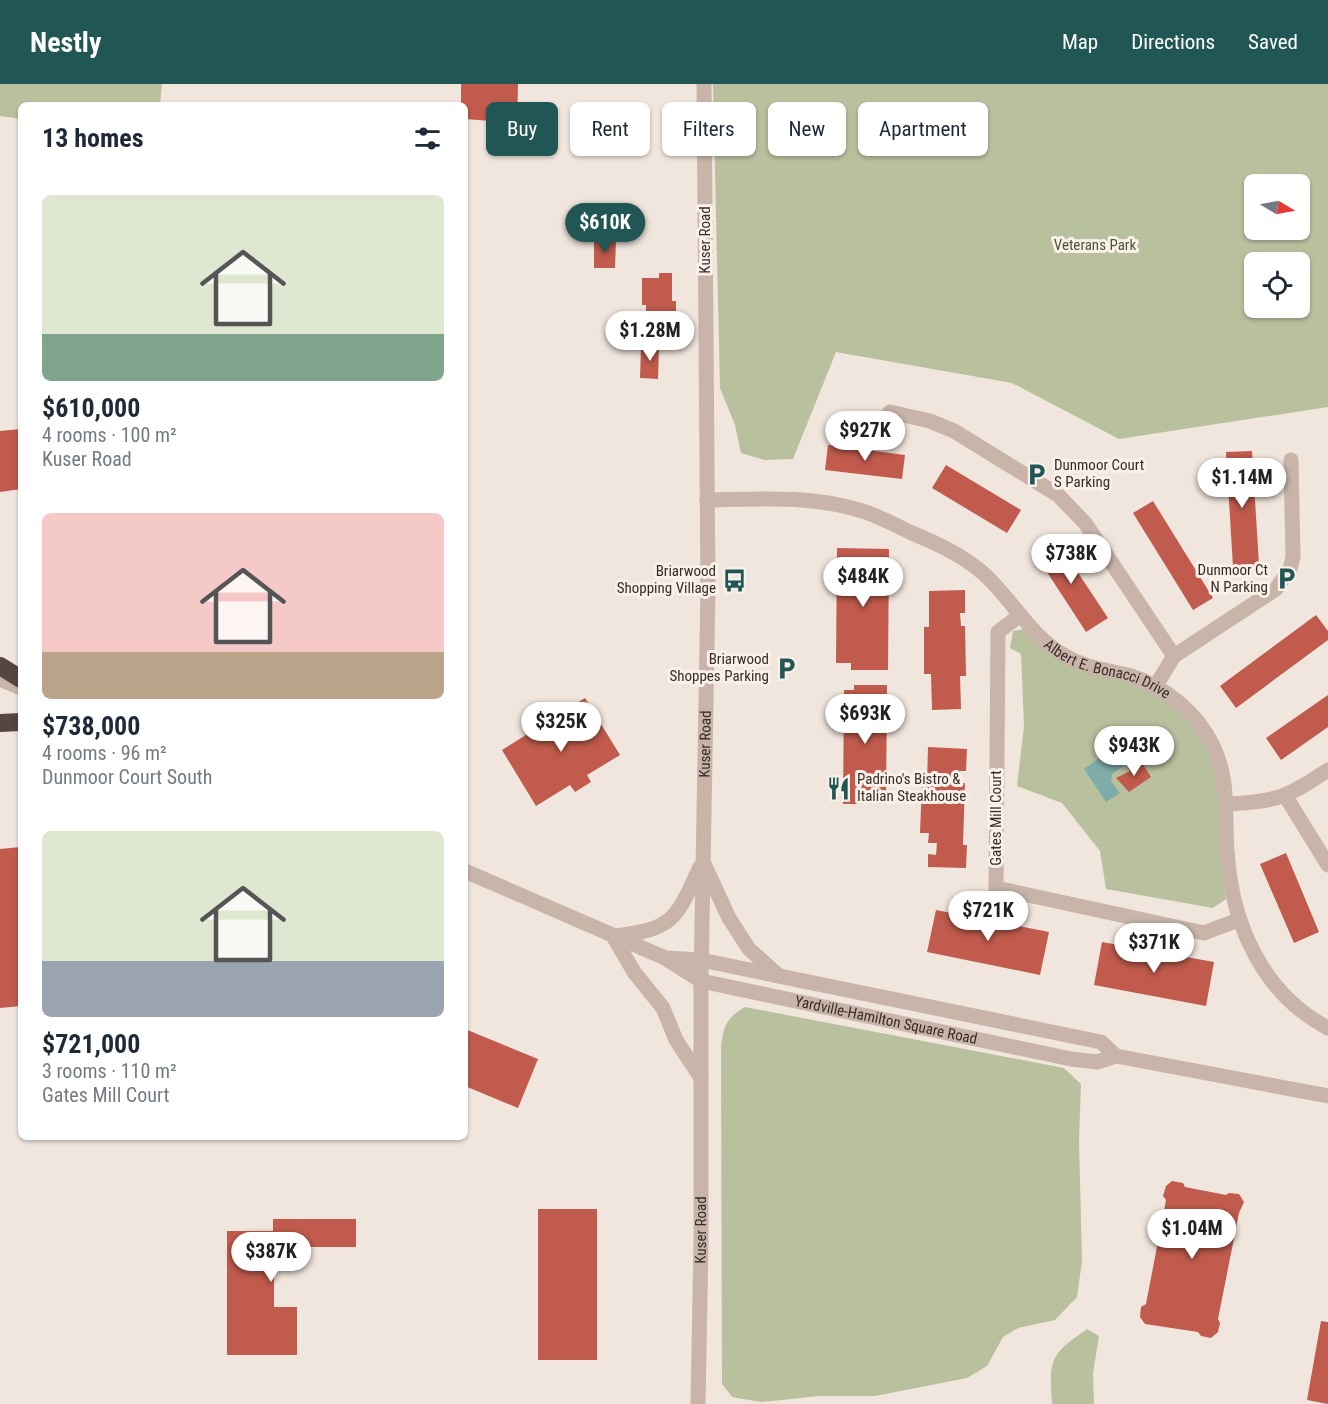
<!DOCTYPE html>
<meta charset="utf-8">
<style>
:root{--surface:#fff;--page:#f2f2f3;--text:#1f2937;--muted:#747a83;--accent:#205653}
body{margin:0;font-family:"Roboto Condensed",sans-serif;background:var(--page);color:var(--text);height:100vh;display:flex;flex-direction:column;font-size:22px;white-space:nowrap}
*{box-sizing:border-box;margin:0}
p{font-size:20px;color:var(--muted)}
.icon{flex:none;width:33px;height:33px;fill:none;stroke:currentColor;stroke-width:2;stroke-linecap:round;stroke-linejoin:round}
.map{position:relative;flex:1;overflow:hidden}
.panel{position:absolute;left:18px;top:18px;width:450px;height:1038px;display:flex;flex-direction:column;background:var(--surface);border-radius:9px;box-shadow:0 2px 4px #0004}
.panel>*{flex:none}
.guide{position:absolute;left:486px;top:18px;width:570px;height:54px;display:flex;gap:12px}
.needle{width:39px;rotate:100deg}
.tools{position:absolute;left:1244px;top:90px;display:grid;gap:12px}
.tools a{display:grid;place-items:center;width:66px;height:66px;border-radius:9px;background:var(--surface);box-shadow:0 2px 4px #0004;font-size:30px}
.price{position:absolute;translate:-50% -51px;padding:0 14px;border-radius:21px;background:#fff;color:#222;font-size:20px;line-height:39px;filter:drop-shadow(0 2px 3px #0008)}
.price::after{content:'';position:absolute;left:50%;top:36px;width:18px;height:14px;margin-left:-9px;background:inherit;clip-path:polygon(0 0,100% 0,50% 100%)}
.price.selected{background:var(--accent);color:#fff}
ul{padding:0;list-style:none}
li{display:grid;align-content:center;gap:12px;height:318px;padding:0 24px}
li span{display:grid;place-items:center;height:186px;border-radius:9px;color:#555}
li>.icon{margin-inline-start:auto}
span .icon{width:108px;height:108px;fill:#fffc;stroke-width:1}
li b{font-size:26px}
h2{display:flex;justify-content:space-between;align-items:center;height:72px;padding:0 24px;font-size:26px}
.chip{padding:0 21px;border-radius:9px;background:var(--surface);box-shadow:0 2px 4px #0004;font-size:21px;line-height:54px}
.chip.selected{background:var(--accent);color:#fff}
header{display:flex;align-items:center;gap:36px;box-sizing:border-box;height:84px;padding:0 30px;background:var(--accent);color:#fff}
header strong{font-size:28px}
nav{display:flex;gap:33px;margin-inline-start:auto;font-size:21px}
.map>svg:first-child{display:block}
.green{fill:#b8c09e;fill-rule:evenodd}
.water{fill:#7eada9}
.building{fill:#c05b4d}
.lines{fill:none;stroke-linecap:round;stroke-linejoin:round}
.minor{stroke:#c9b4aa;stroke-width:15}
.tertiary{stroke:#c9b4aa;stroke-width:15}
.motorway{stroke:#574541;stroke-width:18}
.labels{text-anchor:middle;dominant-baseline:central;stroke-width:6;stroke-linejoin:round;paint-order:stroke}
.street-label{font-size:15px;fill:#372c29;stroke:#f9f0ea}
.park-label{font-size:15px;fill:#4b542e;stroke:#f9f0ea}
.poi-label{font-size:15px;fill:#372c29;stroke:#f9f0ea;text-anchor:end}
</style>
<header>
<strong>Nestly</strong>
<nav><a>Map</a><a>Directions</a><a>Saved</a></nav>
</header>
<div class="map">
<svg width="1328" height="1320" viewBox="0 0 1328 1320">
<rect width="100%" height="100%" fill="#f1e6dd"/>
<!-- green -->
<path class="green" d="M0 0H162L160 21H21V35L0 32Z
M713 0H1328V323L1119 355 1012 299 836 268 793 375 765 376 741 369 735 341 720 304ZM1254 100H1299V146H1254ZM1254 178H1299V224H1254Z
M1024 545 1148 604 1189 632 1218 685 1222 792 1226 815 1213 824 1106 805 1100 767 1062 719 1017 702 1024 642 1021 570 1010 564 1013 547Z
M745 923 1064 984 1081 1000 1079 1057 1082 1177 1077 1213 1055 1236 1018 1244 1003 1253 987 1282 967 1294 875 1312H819L761 1318 732 1313 722 1300 721 964C723 943 726 934 745 923Z
M1087 1245 1099 1252 1093 1289 1094 1320H1052C1049 1274 1050 1271 1087 1245Z"/>
<!-- water -->
<path class="water" d="M1115 663 1127 680 1112 690 1111 697 1120 709 1106 718 1084 685Z"/>
<!-- building -->
<path class="building" d="M461 0H518L517 39 465 35V21H461Z
M594 156H616L615 184H594Z
M659 189H672V217H676V231L671 230V235H646V221H642V194H659Z
M641 262 659 263 658 295 640 294Z
M21 345V405L0 408V347Z
M828 361 905 371 902 395 825 386Z
M1252 367 1259 481 1233 483 1226 368Z
M946 381 1021 426 1007 449 932 404Z
M1153 417 1213 514 1193 526 1133 429Z
M1055 454 1108 534 1086 548 1034 468Z
M837 464 889 465 888 586H851V579H836Z
M965 506V529H960L961 542H965L966 592H960L961 625 932 626 931 590H924V543H929V507Z
M1316 531 1328 547V556L1236 624 1220 602Z
M854 601H887L886 720H843L844 606H854Z
M1328 611V643L1281 676 1266 654Z
M585 614 620 671 587 691 591 698 575 708 570 701 536 722 502 666Z
M928 663 967 665 966 687H960V699H965L963 761H967L966 784 928 783V770L936 771 937 759H928L929 749H920L922 699H927Z
M1142 679 1151 693 1129 708 1116 694 1130 687 1128 684 1135 680 1136 683Z
M21 763V922L0 924V765Z
M1286 769 1319 848 1294 859 1260 780Z
M936 826 1049 848 1040 891 927 868Z
M1102 858 1214 878 1206 922 1094 901Z
M465 945 538 975 518 1024 465 1002Z
M1172 1097 1183 1099 1185 1103 1226 1111 1229 1109 1239 1110 1244 1118 1239 1129 1218 1235 1220 1239 1218 1248 1211 1254 1201 1252 1198 1248 1145 1240 1140 1233 1141 1223 1146 1220 1166 1116 1163 1112 1166 1102Z
M538 1125H597V1276H538Z
M273 1135H356V1163H274V1223H297V1271H227V1147H273Z
M1321 1237 1328 1238V1320L1307 1316Z"/>
<g class="lines">
<!-- minor -->
<g class="minor">
<path d="M890 328 930 337 954 347 1058 411 1085 439 1174 572"/>
<path id="s1" d="M707 416C757 415 813 411 862 427 879 432 895 441 912 449 938 460 962 471 983 489 1013 516 1030 553 1067 573 1086 584 1107 586 1128 591 1164 602 1197 628 1213 662 1230 697 1224 729 1227 766 1231 837 1261 909 1328 944"/>
<path d="M1019 532 998 548 996 804 1204 849 1238 836"/>
<path d="M1155 603 1174 572 1276 505 1290 485 1293 473 1291 376"/>
<path d="M1286 713 1328 781"/>
<path d="M1228 720C1278 717 1286 714 1328 686"/>
</g>
<!-- tertiary -->
<g class="tertiary">
<path d="M0 595 21 604"/>
<path d="M705 782 729 834 749 865 779 892"/>
<path id="s2" d="M465 787 663 873 701 897 1071 975 1097 978 1116 972 1328 1012"/>
<path d="M613 852 634 888 663 924 676 956 701 994"/>
<path d="M615 852C674 845 676 835 700 783"/>
<path d="M665 874 701 876 1101 958 1116 972"/>
<path id="s3" d="M698 1320 701 1158V897L708 505 704 0"/>
</g>
<!-- motorway -->
<path class="motorway" d="M0 582 21 595
M0 639 21 638"/>
</g>
<!-- icons -->
<defs>
<symbol id="parking-bare" viewBox="-9 -9 18 18"><path d="M-3.5-5.5H1a3.5 3.5 0 0 1 0 7H-1V5.5H-3.5ZM-1-3.4V-.6H.8a1.4 1.4 0 0 0 0-2.8Z" fill="#205653" stroke="#f9f0ea" stroke-width="2.5" paint-order="stroke"/></symbol>
<symbol id="bus-bare" viewBox="-9 -9 18 18"><path d="M-5-6H5V4H4V6H2V4H-2V6H-4V4H-5ZM-3.5-4V0h7V-4ZM-3.5 1.2v1.5H-2V1.2ZM2 1.2v1.5H3.5V1.2Z" fill="#205653" stroke="#f9f0ea" stroke-width="2.5" paint-order="stroke"/></symbol>
<symbol id="restaurant-bare" viewBox="-9 -9 18 18"><path d="M-5-6h1v4h1v-4h1v4h1v-4h1v5L-1.5 .5V6h-2V.5L-5-1ZM5-6V6H3V1.5H1.5Q1.5-4 5-6Z" fill="#205653" stroke="#f9f0ea" stroke-width="2.5" paint-order="stroke"/></symbol>
</defs>
<g fill-rule="evenodd">
<use href="#parking-bare" x="1020" y="374" width="33" height="33"/>
<use href="#parking-bare" x="1270" y="478" width="33" height="33"/>
<use href="#bus-bare" x="718" y="480" width="33" height="33"/>
<use href="#parking-bare" x="770" y="568" width="33" height="33"/>
<use href="#restaurant-bare" x="822" y="688" width="33" height="33"/>
</g>
<g class="labels">
<!-- street labels -->
<g class="street-label">
<text transform="translate(705 156) rotate(-90)">Kuser Road</text>
<text stroke="none"><textPath href="#s1" startOffset="454">Albert E. Bonacci Drive</textPath></text>
<text stroke="none"><textPath href="#s3" startOffset="660">Kuser Road</textPath></text>
<text transform="translate(996 734) rotate(-90)">Gates Mill Court</text>
<text stroke="none"><textPath href="#s2" startOffset="450">Yardville-Hamilton Square Road</textPath></text>
<text stroke="none"><textPath href="#s3" startOffset="174">Kuser Road</textPath></text>
</g>
<!-- park labels -->
<g class="park-label">
<text x="1095" y="161">Veterans Park</text>
</g>
<!-- poi labels -->
<g class="poi-label">
<text x="1054" y="381" text-anchor="start">Dunmoor Court<tspan x="1054" dy="17">S Parking</tspan></text>
<text x="1268" y="486">Dunmoor Ct<tspan x="1268" dy="17">N Parking</tspan></text>
<text x="716" y="487">Briarwood<tspan x="716" dy="17">Shopping Village</tspan></text>
<text x="769" y="575">Briarwood<tspan x="769" dy="17">Shoppes Parking</tspan></text>
<text x="857" y="695" text-anchor="start">Padrino's Bistro &amp;<tspan x="857" dy="17">Italian Steakhouse</tspan></text>
</g>
</g>
</svg>
<div class="tools">
<a><svg class="needle" viewBox="-14 -14 28 28"><path d="M0-13l5 13h-10z" fill="#e53935"/><path d="M0 13l5-13h-10z" fill="#747a83"/></svg></a>
<a><svg class="icon" aria-label="locate" viewBox="0 0 24 24"><circle cx="12" cy="12" r="6"/><path d="M12 2v4M12 18v4M2 12h4M18 12h4"/></svg></a>
</div>
<b class="price selected" style="left:605px;top:170px">$610K</b>
<b class="price" style="left:650px;top:278px">$1.28M</b>
<b class="price" style="left:865px;top:378px">$927K</b>
<b class="price" style="left:1242px;top:425px">$1.14M</b>
<b class="price" style="left:1071px;top:501px">$738K</b>
<b class="price" style="left:863px;top:524px">$484K</b>
<b class="price" style="left:865px;top:661px">$693K</b>
<b class="price" style="left:561px;top:669px">$325K</b>
<b class="price" style="left:1134px;top:693px">$943K</b>
<b class="price" style="left:988px;top:858px">$721K</b>
<b class="price" style="left:1154px;top:890px">$371K</b>
<b class="price" style="left:1192px;top:1176px">$1.04M</b>
<b class="price" style="left:271px;top:1199px">$387K</b>
<div class="guide">
<a class="chip selected">Buy</a>
<a class="chip">Rent</a>
<a class="chip">Filters</a>
<a class="chip">New</a>
<a class="chip">Apartment</a>
</div>
<section class="panel">
<h2>13 homes<svg class="icon" aria-label="filters" viewBox="0 0 24 24"><path d="M4 7h16M4 17h16"/><circle cx="9" cy="7" r="2"/><circle cx="15" cy="17" r="2"/></svg></h2>
<ul>
<li><span style="background:linear-gradient(#dfe7d0 75%,#7fa58c 0)"><svg class="icon" aria-label="home" viewBox="0 0 24 24"><path d="M3 11l9-7 9 7M6 9v11h12V9"/></svg></span><div><b>$610,000</b><p>4 rooms · 100 m²</p><p>Kuser Road</p></div></li>
<li><span style="background:linear-gradient(#f6c9c9 75%,#b9a48a 0)"><svg class="icon" aria-label="home" viewBox="0 0 24 24"><path d="M3 11l9-7 9 7M6 9v11h12V9"/></svg></span><div><b>$738,000</b><p>4 rooms · 96 m²</p><p>Dunmoor Court South</p></div></li>
<li><span style="background:linear-gradient(#dfe7d0 70%,#9aa5b1 0)"><svg class="icon" aria-label="home" viewBox="0 0 24 24"><path d="M3 11l9-7 9 7M6 9v11h12V9"/></svg></span><div><b>$721,000</b><p>3 rooms · 110 m²</p><p>Gates Mill Court</p></div></li>
</ul>
</section>
</div>
